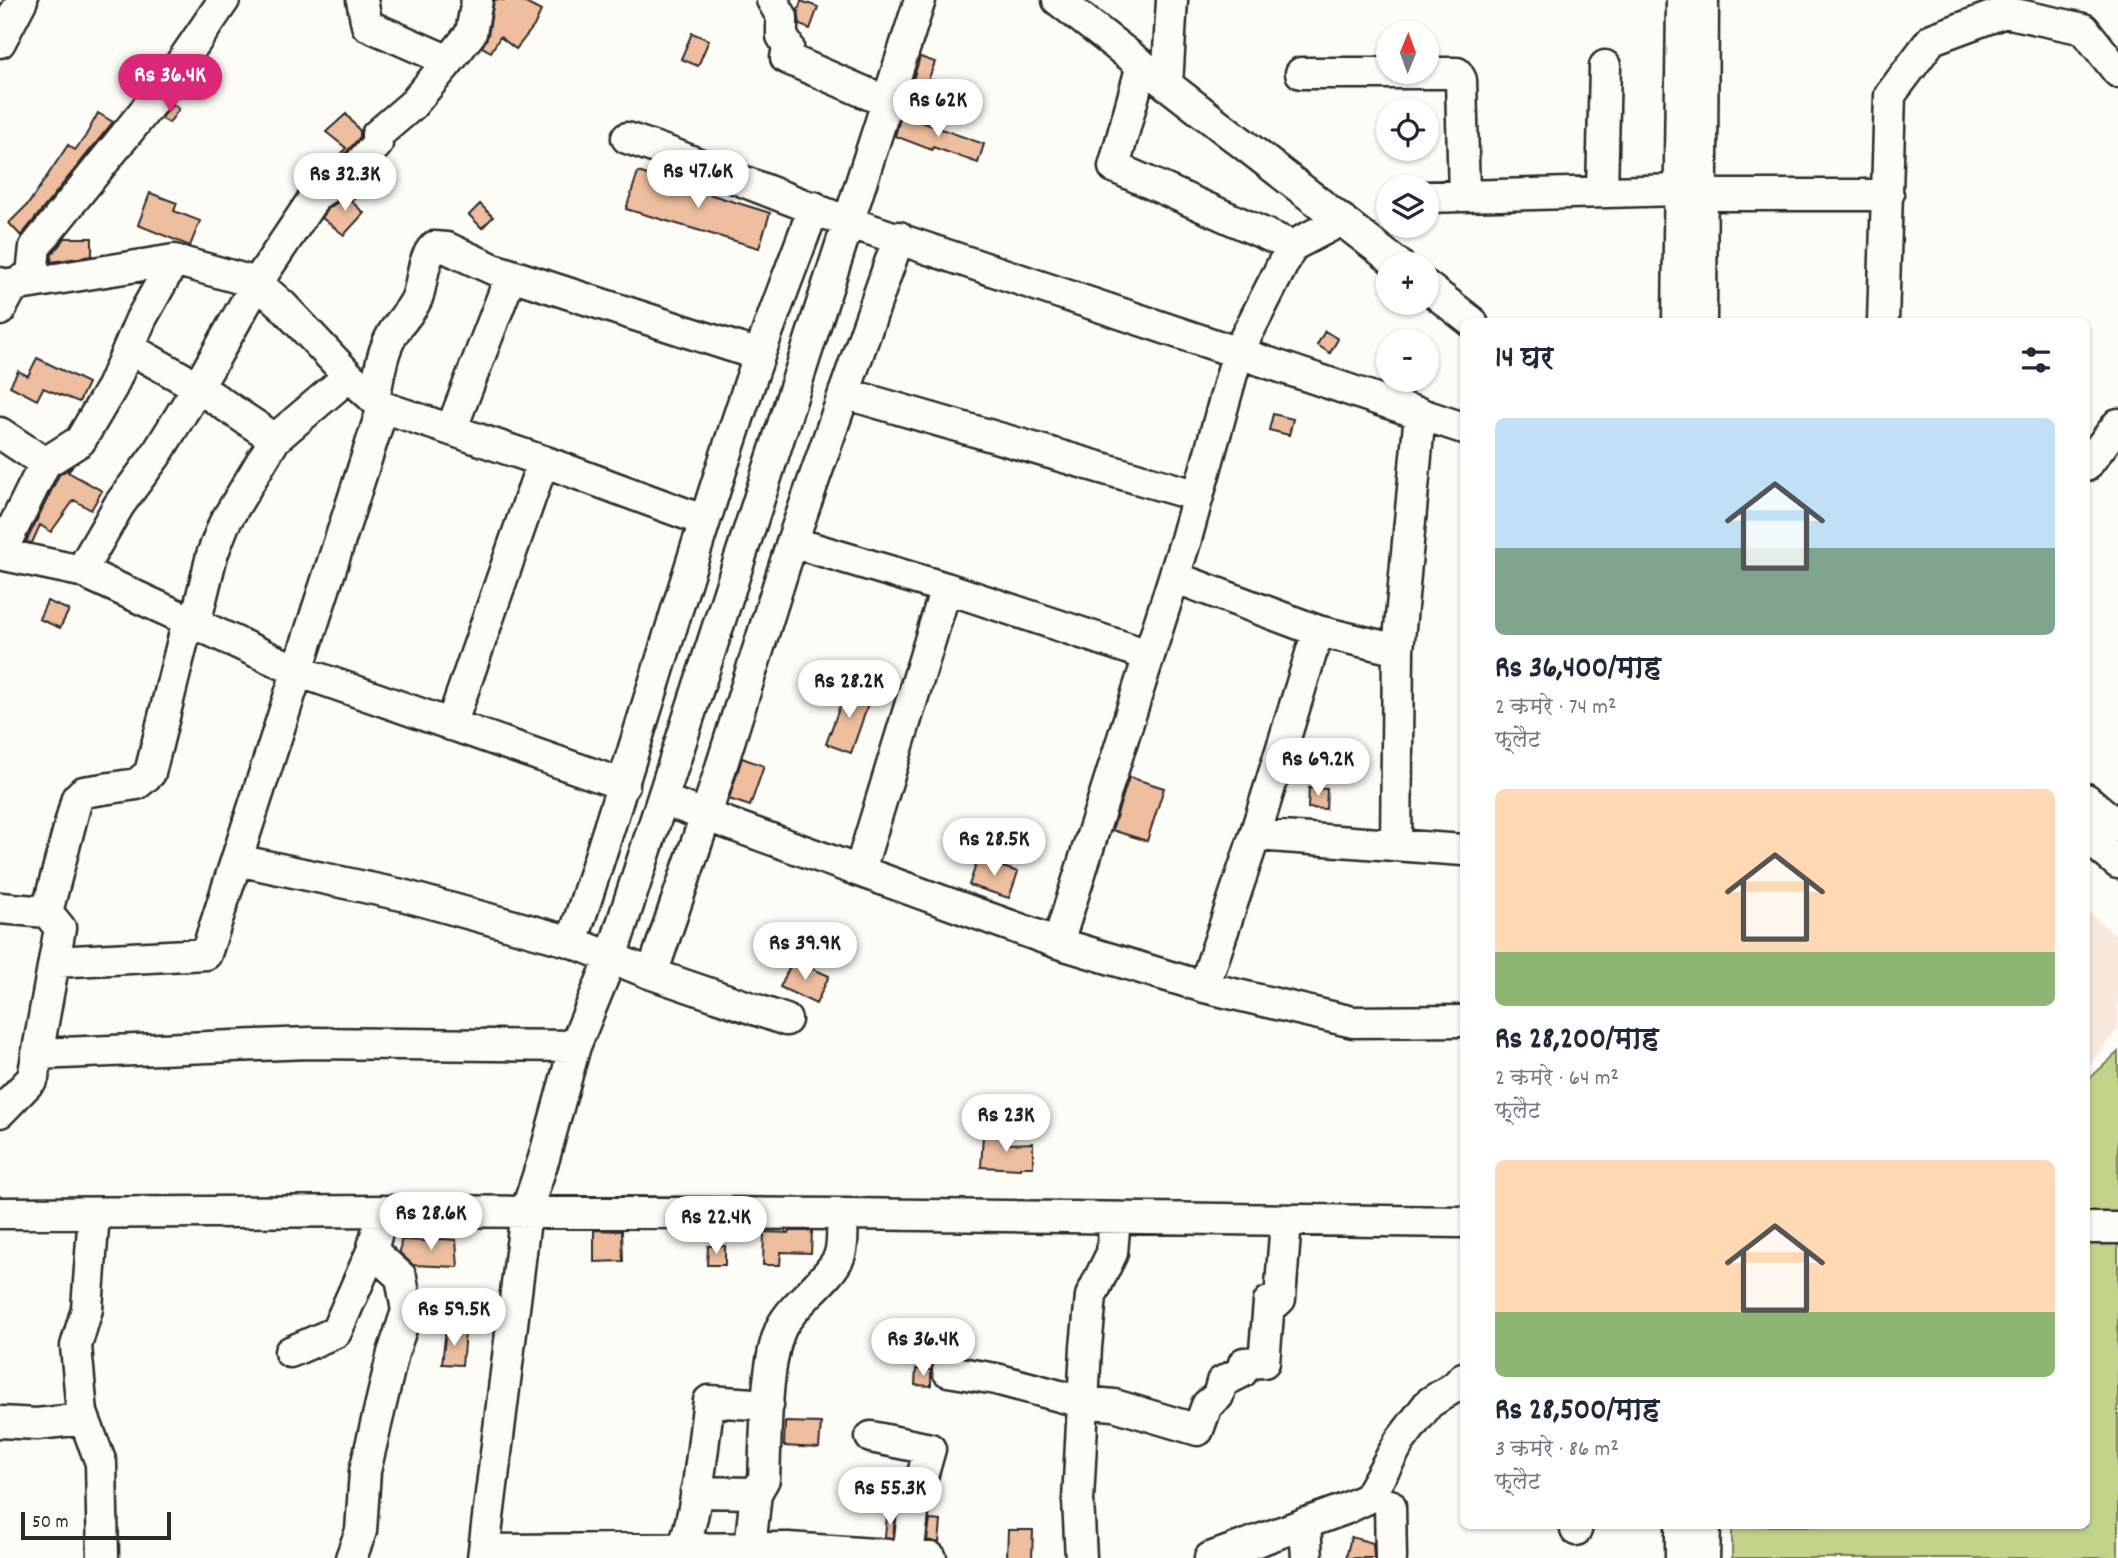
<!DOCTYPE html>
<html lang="hi">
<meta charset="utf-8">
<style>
:root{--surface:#fff;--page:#f2f2f3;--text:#1f2937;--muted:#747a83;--accent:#db2777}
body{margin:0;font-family:Dekko,"Playpen Sans Deva",sans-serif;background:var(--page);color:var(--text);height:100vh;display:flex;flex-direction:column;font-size:26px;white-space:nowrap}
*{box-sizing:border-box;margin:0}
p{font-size:23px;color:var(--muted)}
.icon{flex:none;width:38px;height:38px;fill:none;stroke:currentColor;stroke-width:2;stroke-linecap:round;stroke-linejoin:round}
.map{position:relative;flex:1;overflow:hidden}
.side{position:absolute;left:1460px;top:318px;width:630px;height:1211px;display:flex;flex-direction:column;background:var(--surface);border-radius:10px;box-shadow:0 2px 5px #0004}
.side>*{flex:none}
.needle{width:46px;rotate:1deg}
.buttons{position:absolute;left:1376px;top:21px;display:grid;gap:14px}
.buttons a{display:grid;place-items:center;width:63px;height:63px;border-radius:50%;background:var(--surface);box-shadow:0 2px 5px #0004;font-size:35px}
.scale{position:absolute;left:21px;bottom:18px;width:150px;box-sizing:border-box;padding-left:7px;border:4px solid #2b2b2b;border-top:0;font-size:19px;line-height:24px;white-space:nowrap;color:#2b2b2b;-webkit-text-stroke:5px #fdfcf7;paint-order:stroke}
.price{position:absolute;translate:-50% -60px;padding:0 16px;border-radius:24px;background:#fff;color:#222;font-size:23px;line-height:46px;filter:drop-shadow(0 2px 4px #0008)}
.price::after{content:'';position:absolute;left:50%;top:42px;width:21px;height:16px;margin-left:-10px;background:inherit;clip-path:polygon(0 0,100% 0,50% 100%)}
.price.on{background:var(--accent);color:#fff}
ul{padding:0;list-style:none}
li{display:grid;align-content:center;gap:14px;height:371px;padding:0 35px}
li span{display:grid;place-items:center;height:217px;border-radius:10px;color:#555}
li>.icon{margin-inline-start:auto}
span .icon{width:126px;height:126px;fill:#fffc;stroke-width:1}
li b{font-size:30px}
h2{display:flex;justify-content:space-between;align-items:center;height:84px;padding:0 35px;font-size:30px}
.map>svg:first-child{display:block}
.built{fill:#f8e9dc}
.green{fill:#c1d48a;stroke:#76805a;stroke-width:2}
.building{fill:#eebe9e;stroke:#2b2b2b;stroke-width:2}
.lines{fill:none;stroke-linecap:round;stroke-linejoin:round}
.minor-casing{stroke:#2b2b2b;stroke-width:35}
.minor{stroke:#fdfcf7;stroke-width:30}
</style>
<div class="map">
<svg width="2118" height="1558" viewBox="0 0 2118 1558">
<rect width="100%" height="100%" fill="#fdfcf7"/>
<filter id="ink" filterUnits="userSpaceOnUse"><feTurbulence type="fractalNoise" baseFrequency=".0143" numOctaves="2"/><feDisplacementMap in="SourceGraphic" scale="14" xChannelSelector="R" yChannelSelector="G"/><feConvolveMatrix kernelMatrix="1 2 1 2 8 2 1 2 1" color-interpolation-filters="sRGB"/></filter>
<g filter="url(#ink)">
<!-- built -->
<path class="built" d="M2086 910 2118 937V1029L2086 1069Z"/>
<!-- green -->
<path class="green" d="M2118 1052V1558H1732V1526H2086V1082Z"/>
<!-- building -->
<path class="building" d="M494 0H520L541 11 534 26 516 49 500 37 491 52 482 47 488 36Z
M801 1 818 7 810 29 800 25 798 10Z
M692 33 709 40 698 66 681 59Z
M920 57 935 62 924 91 911 86Z
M173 104 179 109 169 123 161 118Z
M98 113 113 122 21 236 9 223 29 203 68 145 75 150 85 137Z
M346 114 360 131V137L343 156 341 154 346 148 326 132Z
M901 115 984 144 978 163 933 147 932 150 895 136Z
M638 172 770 213 759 248 626 209Z
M363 185 366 188 351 201 364 213 344 235 322 218 329 208Z
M150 193 177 203 174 211 200 221 190 246 138 225Z
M480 204 493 217 482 228 469 215Z
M65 238H92V256L51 262 52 254Z
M1325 331 1338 339 1330 353 1317 345Z
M37 358 88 383 79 402 43 388 37 400 10 386 18 371 28 376Z
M1273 414 1293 419 1289 435 1269 430Z
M73 466 68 472 102 491 91 510 74 500 51 532 40 525 32 543 26 542 59 475Z
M47 601 69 610 60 628 39 619Z
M847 687 871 696 851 753 826 744Z
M742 758 764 766 750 806 729 799Z
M1129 777 1164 788 1147 841 1112 830Z
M1309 788 1327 789 1326 809 1308 808Z
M978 859 1018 872 1009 898 969 885Z
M793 960 829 976 816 1004 780 987Z
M983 1135 1006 1136V1144L1033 1143V1167H1020V1169L981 1167Z
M594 1230 622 1231 623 1261 594 1262Z
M789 1231H812L811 1253 781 1252 780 1265H763L764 1232 789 1233Z
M427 1238 456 1240 458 1267 413 1265 400 1253 401 1240 427 1241Z
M708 1246H725V1265H707Z
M446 1329 465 1332 462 1365 442 1364Z
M916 1369 931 1370V1386L915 1385Z
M785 1422 821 1423 819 1448 784 1446Z
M887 1516 895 1517 893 1538 885 1537Z
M930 1520 941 1521 939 1543 927 1540Z
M1008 1530H1033L1032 1558H1007Z
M1351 1537 1373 1543 1374 1558H1346Z"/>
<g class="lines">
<defs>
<path id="minor" d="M362 0 367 25 449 61 471 33 477 0
M772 0 782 17V36L788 46 786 58 887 102
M1058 0 1398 264
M0 42 22 0
M1142 65 1114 167 1292 246
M1301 73H1457L1461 80 1464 196
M1167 85 1172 0
M627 138 673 154 848 222 1463 428
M1602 192 1605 66
M1702 195H1888
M1426 197 1679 190
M0 283 13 286 174 260 257 283 283 306 349 376 383 407 543 461 705 521
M1426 286 1472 322
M0 310 13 286 32 274 35 247 168 82 224 0
M1678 322 1682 0
M1701 322 1703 0
M1883 322 1890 95 1932 39 2005 12 2084 29 2118 72
M129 348 198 387 275 439
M844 393 1198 496
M374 399C379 377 381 354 392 335 399 322 411 312 417 298 423 282 422 259 434 247L447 248 493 269 759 355
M451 430 511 275
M0 433 45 463
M2086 466 2118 424
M792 542 946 588 1148 655
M0 554 81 571 119 505 156 455 198 387 257 283 316 195 353 171 377 144V135L412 105 449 61
M0 554 45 463 80 441 112 387 141 319 174 260
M81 571 298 671 624 785
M1174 577 1318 631 1398 650
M195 624 212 555 224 524 275 439 349 376
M451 725 543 461
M2086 799 2118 826
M663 800 1058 943 1204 987 1353 1022 1463 1021
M1255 835 1463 850
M2086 836 2118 863
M1396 845 1398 650 1420 413
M237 860 402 895 572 942 652 974 786 1020
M860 870 946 588
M0 908 47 912 60 928 33 1078 0 1112
M47 912 77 798 83 792 137 784 150 773 188 620
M572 942C637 748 692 550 759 356 776 306 796 257 814 207
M1058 943 1186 539 1238 352 1292 246 1342 220
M54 962 206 954 383 407
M652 974 706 815 792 542 899 237
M1204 987 1255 835 1318 631
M37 1054 309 1043 575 1046
M0 1213 394 1211 842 1214 1463 1222
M94 1213 87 1309 76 1346 82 1413 101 1463 103 1558
M2086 1228H2118
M290 1352 336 1332 372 1251 377 1232
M948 1371 996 1379 1082 1402 1114 1405 1198 1430 1207 1405 1218 1396 1222 1382 1242 1372 1244 1363 1264 1362 1269 1302H1277L1280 1299 1286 1221
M0 1422 37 1424 84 1419
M871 1437 930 1449 914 1505 908 1556
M696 1492 756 1493
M1390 1505 1391 1558
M1305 1523 1307 1558
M1576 1530 1577 1526
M750 1548 756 1493 764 1479C766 1438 765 1364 781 1328 793 1303 829 1280 839 1257 844 1244 842 1227 842 1214
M484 1550 788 1548 931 1558
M351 1558 361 1531 365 1471 393 1353 407 1311 401 1277 372 1251
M483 1558 526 1212 544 1158 575 1046 611 958 920 0
M679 1558C698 1517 702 1447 709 1401L768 1405
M1081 1558 1078 1500 1086 1347 1091 1296 1112 1253 1115 1218
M1210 1558 1345 1509 1368 1498 1400 1441 1429 1403 1456 1386 1463 1378
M1681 1558V1526
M1704 1558 1705 1526"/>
</defs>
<!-- minor casing -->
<use href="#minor" class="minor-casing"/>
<!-- minor -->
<use href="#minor" class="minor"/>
</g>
</g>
</svg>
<div class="buttons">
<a><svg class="needle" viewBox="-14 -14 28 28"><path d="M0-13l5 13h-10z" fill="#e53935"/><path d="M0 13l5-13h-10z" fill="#747a83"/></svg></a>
<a><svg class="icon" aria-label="locate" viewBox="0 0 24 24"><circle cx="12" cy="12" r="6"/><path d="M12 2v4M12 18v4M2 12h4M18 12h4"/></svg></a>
<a><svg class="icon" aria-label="layers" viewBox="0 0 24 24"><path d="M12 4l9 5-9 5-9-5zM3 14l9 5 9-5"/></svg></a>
<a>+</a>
<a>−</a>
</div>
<div class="scale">50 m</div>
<b class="price on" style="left:170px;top:114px">Rs 36.4K</b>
<b class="price" style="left:938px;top:139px">Rs 62K</b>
<b class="price" style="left:698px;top:210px">Rs 47.6K</b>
<b class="price" style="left:345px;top:213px">Rs 32.3K</b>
<b class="price" style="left:849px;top:720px">Rs 28.2K</b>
<b class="price" style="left:1318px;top:798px">Rs 69.2K</b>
<b class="price" style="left:994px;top:878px">Rs 28.5K</b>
<b class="price" style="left:805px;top:982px">Rs 39.9K</b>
<b class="price" style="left:1006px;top:1154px">Rs 23K</b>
<b class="price" style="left:431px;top:1252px">Rs 28.6K</b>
<b class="price" style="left:716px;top:1256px">Rs 22.4K</b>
<b class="price" style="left:454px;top:1348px">Rs 59.5K</b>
<b class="price" style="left:923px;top:1378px">Rs 36.4K</b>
<b class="price" style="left:890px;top:1527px">Rs 55.3K</b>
<section class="side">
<h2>14 घर<svg class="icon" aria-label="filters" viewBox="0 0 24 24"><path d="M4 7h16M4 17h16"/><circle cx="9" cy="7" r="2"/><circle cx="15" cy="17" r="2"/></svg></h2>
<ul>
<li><span style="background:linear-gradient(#bfe0f5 60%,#7fa58c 0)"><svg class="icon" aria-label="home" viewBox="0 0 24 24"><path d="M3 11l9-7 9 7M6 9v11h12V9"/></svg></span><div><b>Rs 36,400/माह</b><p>2 कमरे · 74 m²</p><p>फ़्लैट</p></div></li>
<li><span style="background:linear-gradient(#ffd9b3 75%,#8fb573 0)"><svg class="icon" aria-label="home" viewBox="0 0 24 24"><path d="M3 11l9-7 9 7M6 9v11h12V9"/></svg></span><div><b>Rs 28,200/माह</b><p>2 कमरे · 64 m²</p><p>फ़्लैट</p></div></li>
<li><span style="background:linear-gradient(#ffd9b3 70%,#8fb573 0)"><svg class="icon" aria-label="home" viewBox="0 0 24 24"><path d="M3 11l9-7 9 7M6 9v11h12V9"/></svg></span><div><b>Rs 28,500/माह</b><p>3 कमरे · 86 m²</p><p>फ़्लैट</p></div></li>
</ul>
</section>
</div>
